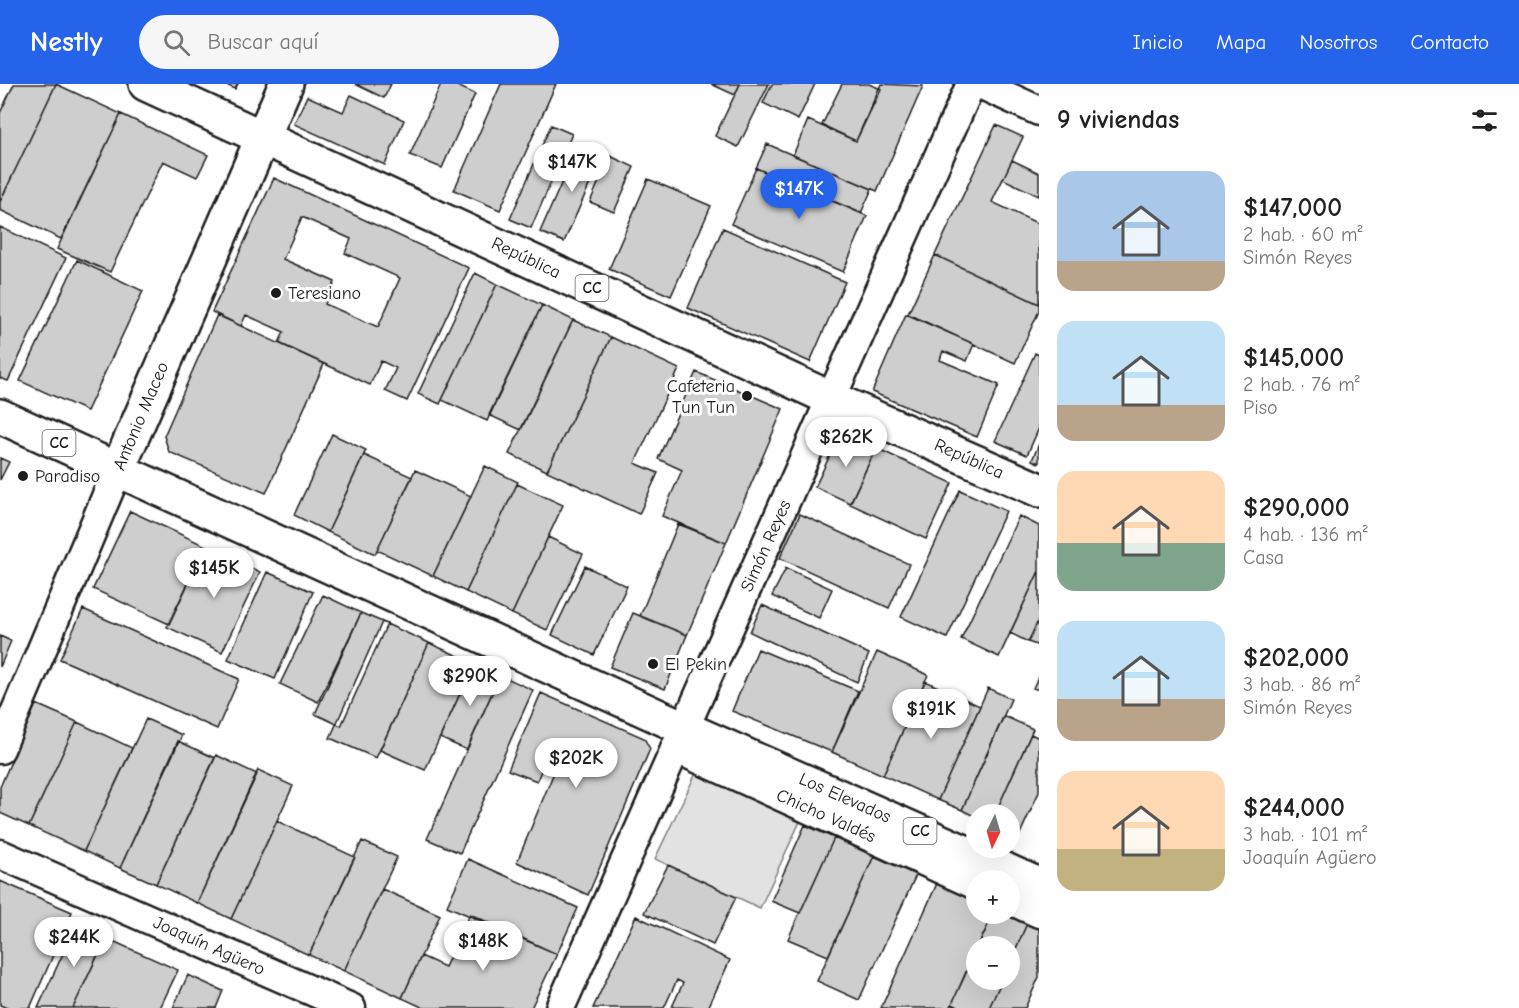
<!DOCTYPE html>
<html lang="es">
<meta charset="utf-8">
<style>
:root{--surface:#fff;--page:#f6f6f6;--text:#222;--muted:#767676;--accent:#2563eb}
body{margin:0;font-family:"Comic Neue",sans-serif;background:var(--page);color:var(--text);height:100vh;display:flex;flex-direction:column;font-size:22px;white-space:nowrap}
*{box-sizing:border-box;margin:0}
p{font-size:20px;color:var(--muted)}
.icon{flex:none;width:33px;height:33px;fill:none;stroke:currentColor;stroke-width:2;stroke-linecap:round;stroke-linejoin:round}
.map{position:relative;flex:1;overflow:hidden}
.sheet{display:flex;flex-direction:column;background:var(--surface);width:480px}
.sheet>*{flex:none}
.needle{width:39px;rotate:185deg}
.buttons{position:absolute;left:966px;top:720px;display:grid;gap:12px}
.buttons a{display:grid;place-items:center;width:54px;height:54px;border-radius:50%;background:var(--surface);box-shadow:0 6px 24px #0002;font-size:30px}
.price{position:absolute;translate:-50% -51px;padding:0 14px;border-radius:21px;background:#fff;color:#222;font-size:20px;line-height:39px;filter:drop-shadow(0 2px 3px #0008)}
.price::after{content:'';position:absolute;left:50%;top:36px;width:18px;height:14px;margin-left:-9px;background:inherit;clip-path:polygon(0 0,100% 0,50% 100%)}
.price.active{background:var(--accent);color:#fff}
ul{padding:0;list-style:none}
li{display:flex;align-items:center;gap:18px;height:150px;padding:0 18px}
li span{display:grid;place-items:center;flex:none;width:168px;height:120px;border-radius:18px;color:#555}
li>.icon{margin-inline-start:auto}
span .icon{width:72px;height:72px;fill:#fffc;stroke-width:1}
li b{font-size:26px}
h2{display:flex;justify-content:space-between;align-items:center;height:72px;padding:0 18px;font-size:26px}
header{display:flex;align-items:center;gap:36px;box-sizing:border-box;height:84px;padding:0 30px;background:var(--accent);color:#fff}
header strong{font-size:28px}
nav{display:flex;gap:33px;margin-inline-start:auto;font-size:21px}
.search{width:420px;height:54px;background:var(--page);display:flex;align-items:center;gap:15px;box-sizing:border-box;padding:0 21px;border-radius:33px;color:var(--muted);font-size:22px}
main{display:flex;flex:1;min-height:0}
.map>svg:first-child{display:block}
.green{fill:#e2e2e2;stroke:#7f7f7f;stroke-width:1.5}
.building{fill:#cecece;stroke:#1c1c1c;stroke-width:1.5;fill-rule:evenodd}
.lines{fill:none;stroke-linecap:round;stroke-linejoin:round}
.minor-casing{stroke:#1c1c1c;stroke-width:33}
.major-casing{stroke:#1c1c1c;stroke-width:38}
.minor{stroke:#fff;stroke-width:28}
.major{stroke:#fff;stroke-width:33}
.poi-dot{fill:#1c1c1c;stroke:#fff;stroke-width:2}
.labels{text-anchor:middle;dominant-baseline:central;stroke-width:6;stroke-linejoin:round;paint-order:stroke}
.shield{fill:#fff;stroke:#606060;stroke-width:1.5}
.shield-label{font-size:16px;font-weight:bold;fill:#1c1c1c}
.street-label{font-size:18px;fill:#1c1c1c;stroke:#fff}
.poi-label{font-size:18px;fill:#1c1c1c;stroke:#fff;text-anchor:start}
</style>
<header>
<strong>Nestly</strong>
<div class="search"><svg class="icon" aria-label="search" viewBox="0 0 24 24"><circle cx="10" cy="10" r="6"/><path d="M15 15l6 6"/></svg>Buscar aquí</div>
<nav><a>Inicio</a><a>Mapa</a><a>Nosotros</a><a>Contacto</a></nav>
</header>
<main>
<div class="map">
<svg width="1039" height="924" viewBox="0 0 1039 924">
<rect width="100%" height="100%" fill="#fff"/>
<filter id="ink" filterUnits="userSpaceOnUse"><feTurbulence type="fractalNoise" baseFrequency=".0167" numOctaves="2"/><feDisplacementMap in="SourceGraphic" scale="12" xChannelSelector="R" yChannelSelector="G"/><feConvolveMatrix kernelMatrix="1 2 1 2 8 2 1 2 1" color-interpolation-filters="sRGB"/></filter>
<g filter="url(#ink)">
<!-- green -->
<path class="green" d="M699 683 803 731 760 824 655 775Z"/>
<!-- building -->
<path class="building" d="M14 0H56L0 118V29Z
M56 0 121 30 61 155 0 126V118Z
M224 0H238L235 5Z
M355 0H391L384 14Z
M441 0H453L475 10 442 84 410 71Z
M501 0H556L500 126 454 106Z
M711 0H740L735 11Z
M740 0H769L738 63 715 52Z
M772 0H815L798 36 763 19Z
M842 0H869L881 5 856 57 822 41Z
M881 0 923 2 877 107 793 71 808 36 856 57Z
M351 11 404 36 385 81 294 40 307 12 343 28Z
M121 30 208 71 197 93 163 77 110 188 57 165Z
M551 41 572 50 531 144 510 135Z
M996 41 1023 53 992 118 1039 140V220L935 171Z
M579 59 603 70 564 158 540 148Z
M767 60 872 105 861 129 756 84Z
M610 72 634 83 614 128 590 118Z
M1012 76 1039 89V112L1003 95Z
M756 84 867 132 843 188 731 140Z
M274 94 469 184 407 317 385 307 396 284 381 277 370 301 279 259 284 248 246 231 241 242 212 228ZM302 133 351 155 345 169 400 194 378 243 325 220 335 198 283 175Z
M648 95 711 122 671 212 609 185Z
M0 143 66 174 8 297 0 294Z
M723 144 845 198 810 278 688 224Z
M935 171 1039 220V227L1015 279 908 230Z
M77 176 143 207 87 327 20 297Z
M475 189 497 200 440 320 418 310Z
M497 200 542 221 487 337 442 316Z
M542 221 573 236 521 346 489 331Z
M906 230 974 260 967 277 943 267 940 276 999 301 977 353 872 308Z
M217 231 324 280 266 409 169 368 164 352Z
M573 236 611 253 547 387 509 370Z
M611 253 679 285 635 379 658 389 639 430 547 387Z
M1035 269 1039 271V344L1027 371 995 357Z
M696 288 783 325 726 459 662 432 682 386 658 375Z
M841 348 876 364 850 419 815 403Z
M332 350 366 366 328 448 294 431Z
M1039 360V379L1032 376Z
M876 364 952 399 926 455 850 420Z
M364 371 412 393 375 470 328 448Z
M0 374 9 378 0 396Z
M485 382 518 398 466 508 433 492Z
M415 386 471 412 433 492 377 466Z
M517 400 563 421 512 530 466 508Z
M960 406 1006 427 947 554 901 533Z
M130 427 206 462 169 540 93 505Z
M800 430 909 480 889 524 780 474Z
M1019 432 1039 442V487L999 573 961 555Z
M678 440 726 459 687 551 640 532Z
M548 453 583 470 547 546 512 530Z
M206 462 260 488 222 568 167 543Z
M585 482 627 502 594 571 552 551Z
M786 484 832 505 819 534 772 512Z
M1039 487V535L1028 558 1010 549Z
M267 488 313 508 275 595 228 575Z
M323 511 361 529 318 618 280 600Z
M762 521 869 570 857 598 750 548Z
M83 525 239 595 217 645 60 575Z
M361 529 387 540 341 642 315 630Z
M633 529 687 551 665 605 610 583Z
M1039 535V562L1028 558Z
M382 538 429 559 376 674 330 654Z
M0 552 11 557 0 583Z
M429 559 474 579 425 686 380 666Z
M758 565 858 607 832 668 732 627Z
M877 568 928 591 883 691 832 668Z
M474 579 500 591 467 666 440 654Z
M500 591 533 606 460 769 427 755Z
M1039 591V606L1033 604Z
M925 597 980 622 938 716 883 691Z
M988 604 1011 615 962 726 938 716Z
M541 609 644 654 650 665 588 811 517 778 557 681 546 674 537 697 508 686Z
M36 620 77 638 29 742 0 729V703Z
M1004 632 1033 645 995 730H976V733L962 726Z
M146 635 182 651 120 784 84 767Z
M77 638 132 664 84 767 29 742Z
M1031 650 1039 654V708L1019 752 1010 748V730H995Z
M178 657 215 674 156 800 120 784Z
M216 671 257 690 197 819 156 800Z
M258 686 293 702 231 835 197 819Z
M277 737 355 773 309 871 231 835Z
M805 741 834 754 800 829 771 817Z
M834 754 874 772 828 872 788 855Z
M362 757 397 773 344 887 309 871Z
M874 772 916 791 859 916 817 897Z
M468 775 578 824 557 870 447 822Z
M668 781 736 813 713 861 644 829Z
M939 795 976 812V830H993L950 924H881Z
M0 797 72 828 30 924H7L0 921Z
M382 805 440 831 402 914 344 887Z
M470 830 557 870 531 924H424L402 914 421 872 445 883Z
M993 830H1010L1029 835 1010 878V862H978Z
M636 832 730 876 708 924 672 923 683 899 677 896 664 924H593Z
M1029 835 1039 840V893L1025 924H989L1002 896H1010V878Z
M78 837 107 851 73 924H38Z
M106 854 178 886 160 924H73Z
M976 865V896H1002L989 924H961L952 920Z
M188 891 223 907 216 924H173Z"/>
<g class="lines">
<defs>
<path id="minor" d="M980 0 1039 27
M675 664 976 801
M0 665 118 385
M0 770 351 924
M1010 816 1039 829
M560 924 971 0"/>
<path id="major" d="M146 0 832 315 1039 406
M0 332 684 644 1039 801
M118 385 286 0"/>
</defs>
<!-- minor casing -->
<use href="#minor" class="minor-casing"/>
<!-- major casing -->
<use href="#major" class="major-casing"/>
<!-- minor -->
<use href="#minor" class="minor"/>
<!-- major -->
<use href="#major" class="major"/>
</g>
</g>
<!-- markers -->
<g class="poi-dot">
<circle cx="276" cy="209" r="6"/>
<circle cx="747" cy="312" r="6"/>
<circle cx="23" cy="392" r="6"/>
<circle cx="653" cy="580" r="6"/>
</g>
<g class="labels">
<!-- shield labels -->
<g class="shield">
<rect x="575.5" y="191" width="33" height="26" rx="4.5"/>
<rect x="42.5" y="346" width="33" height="26" rx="4.5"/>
<rect x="903.5" y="734" width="33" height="26" rx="4.5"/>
</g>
<g class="shield-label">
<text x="592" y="204">CC</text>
<text x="59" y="359">CC</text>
<text x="920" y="747">CC</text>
</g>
<!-- street labels -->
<g class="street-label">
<text transform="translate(526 174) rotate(25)">República</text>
<text transform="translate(141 332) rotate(-67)">Antonio Maceo</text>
<text transform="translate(969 375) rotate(24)">República</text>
<text transform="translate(766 462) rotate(-66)">Simón Reyes</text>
<text transform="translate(845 714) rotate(24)">Los Elevados</text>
<text transform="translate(826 732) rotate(24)">Chicho Valdés</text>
<text transform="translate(209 862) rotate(24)">Joaquín Agüero</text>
</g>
<!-- poi labels -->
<g class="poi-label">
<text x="288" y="209">Teresiano</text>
<text x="735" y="302" text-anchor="end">Cafeteria<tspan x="735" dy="21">Tun Tun</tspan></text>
<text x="35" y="392">Paradiso</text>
<text x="665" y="580">El Pekin</text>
</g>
</g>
</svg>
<div class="buttons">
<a><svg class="needle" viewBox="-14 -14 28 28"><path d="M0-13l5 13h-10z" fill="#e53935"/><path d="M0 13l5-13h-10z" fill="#767676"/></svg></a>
<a>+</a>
<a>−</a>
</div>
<b class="price" style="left:572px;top:109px">$147K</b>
<b class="price active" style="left:799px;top:136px">$147K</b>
<b class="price" style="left:846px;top:384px">$262K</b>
<b class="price" style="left:214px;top:515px">$145K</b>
<b class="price" style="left:470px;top:623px">$290K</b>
<b class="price" style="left:931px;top:656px">$191K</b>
<b class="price" style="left:576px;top:705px">$202K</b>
<b class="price" style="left:74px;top:884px">$244K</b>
<b class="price" style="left:483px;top:888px">$148K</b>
</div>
<section class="sheet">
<h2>9 viviendas<svg class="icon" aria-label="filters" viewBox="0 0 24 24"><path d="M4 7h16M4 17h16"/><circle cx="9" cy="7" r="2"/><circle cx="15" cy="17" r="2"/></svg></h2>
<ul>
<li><span style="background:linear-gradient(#a9c7e8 75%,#b9a48a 0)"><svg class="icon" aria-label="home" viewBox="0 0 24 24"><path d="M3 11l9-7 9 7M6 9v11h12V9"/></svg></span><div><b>$147,000</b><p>2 hab. · 60 m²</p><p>Simón Reyes</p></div></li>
<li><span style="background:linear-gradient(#bfe0f5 70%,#b9a48a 0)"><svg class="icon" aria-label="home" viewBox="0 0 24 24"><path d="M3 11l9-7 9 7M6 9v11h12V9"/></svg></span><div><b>$145,000</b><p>2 hab. · 76 m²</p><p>Piso</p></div></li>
<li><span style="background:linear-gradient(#ffd9b3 60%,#7fa58c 0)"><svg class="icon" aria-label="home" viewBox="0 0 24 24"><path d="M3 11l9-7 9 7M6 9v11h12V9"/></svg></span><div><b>$290,000</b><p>4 hab. · 136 m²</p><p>Casa</p></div></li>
<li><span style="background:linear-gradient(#bfe0f5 65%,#b9a48a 0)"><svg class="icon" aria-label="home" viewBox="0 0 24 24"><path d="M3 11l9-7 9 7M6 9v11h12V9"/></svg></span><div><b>$202,000</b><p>3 hab. · 86 m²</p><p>Simón Reyes</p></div></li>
<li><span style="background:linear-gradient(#ffd9b3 65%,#c2b280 0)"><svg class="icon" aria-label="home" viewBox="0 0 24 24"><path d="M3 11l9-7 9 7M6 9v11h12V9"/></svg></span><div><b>$244,000</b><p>3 hab. · 101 m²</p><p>Joaquín Agüero</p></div></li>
</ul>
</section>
</main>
